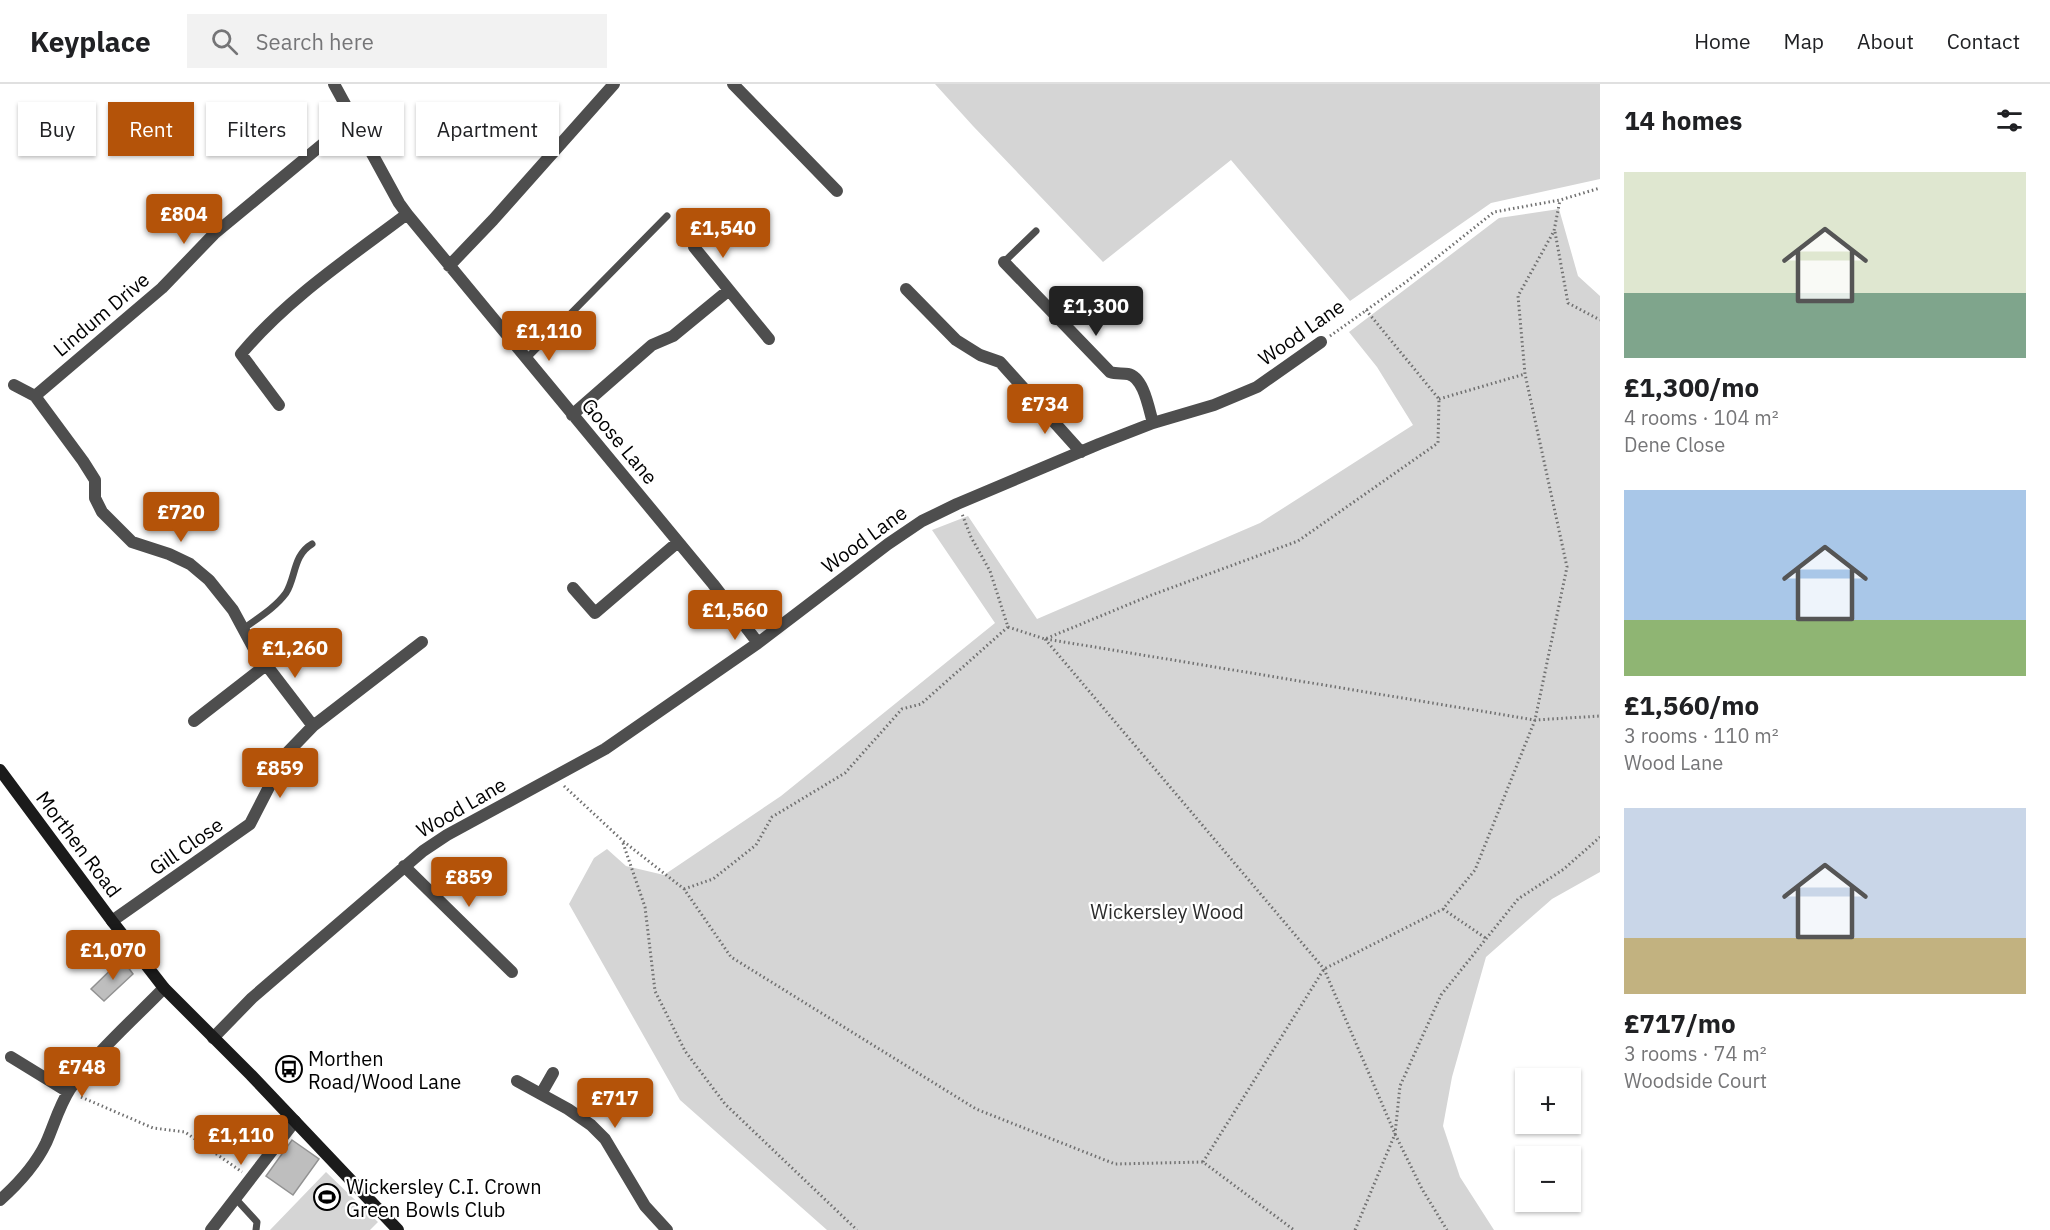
<!DOCTYPE html>
<meta charset="utf-8">
<style>
:root{--surface:#fff;--page:#f2f2f2;--text:#202124;--muted:#757577;--line:#e0e0e0;--accent:#b45309}
body{margin:0;font-family:"IBM Plex Sans",sans-serif;background:var(--page);color:var(--text);height:100vh;display:flex;flex-direction:column;font-size:22px;white-space:nowrap}
*{box-sizing:border-box;margin:0}
p{font-size:20px;color:var(--muted)}
.icon{flex:none;width:33px;height:33px;fill:none;stroke:currentColor;stroke-width:2;stroke-linecap:round;stroke-linejoin:round}
.map{position:relative;flex:1;overflow:hidden}
.side{display:flex;flex-direction:column;background:var(--surface);width:450px}
.side>*{flex:none}
.top-card{position:absolute;left:18px;top:18px;width:570px;height:54px;display:flex;gap:12px}
.fabs{position:absolute;left:1515px;top:984px;display:grid;gap:12px}
.fabs a{display:grid;place-items:center;width:66px;height:66px;border-radius:0px;background:var(--surface);box-shadow:0 2px 4px #0004;font-size:30px}
.price{position:absolute;translate:-50% -51px;padding:0 14px;border-radius:6px;background:var(--accent);color:#fff;font-size:20px;line-height:39px;filter:drop-shadow(0 2px 3px #0008)}
.price::after{content:'';position:absolute;left:50%;top:36px;width:18px;height:14px;margin-left:-9px;background:inherit;clip-path:polygon(0 0,100% 0,50% 100%)}
.price.selected{background:#222;color:#fff}
ul{padding:0;list-style:none}
li{display:grid;align-content:center;gap:12px;height:318px;padding:0 24px}
li span{display:grid;place-items:center;height:186px;border-radius:0px;color:#555}
li>.icon{margin-inline-start:auto}
span .icon{width:108px;height:108px;fill:#fffc;stroke-width:1}
li b{font-size:26px}
h2{display:flex;justify-content:space-between;align-items:center;height:72px;padding:0 24px;font-size:26px}
.pill{padding:0 21px;border-radius:0px;background:var(--surface);box-shadow:0 2px 4px #0004;font-size:21px;line-height:54px}
.pill.selected{background:var(--accent);color:#fff}
header{display:flex;align-items:center;gap:36px;box-sizing:border-box;height:84px;padding:0 30px;background:var(--surface);border-bottom:2px solid var(--line)}
header strong{font-size:28px}
nav{display:flex;gap:33px;margin-inline-start:auto;font-size:21px}
.search{width:420px;height:54px;background:var(--page);display:flex;align-items:center;gap:15px;box-sizing:border-box;padding:0 21px;border-radius:0px;color:var(--muted);font-size:22px}
main{display:flex;flex:1;min-height:0}
.map>svg:first-child{display:block}
.green{fill:#d5d5d5}
.building{fill:#bebebe;stroke:#929292;stroke-width:1.5}
.lines{fill:none;stroke-linecap:round;stroke-linejoin:round}
.path{stroke:#707070;stroke-width:3;stroke-dasharray:1.5 3;stroke-linecap:butt}
.service{stroke:#4e4e4e;stroke-width:7}
.minor{stroke:#4e4e4e;stroke-width:12}
.secondary{stroke:#1b1b1b;stroke-width:12}
.labels{text-anchor:middle;dominant-baseline:central;stroke-width:4.5;stroke-linejoin:round;paint-order:stroke}
.street-label{font-size:20px;fill:#000;stroke:#fff}
.park-label{font-size:20px;fill:#2c2c2c;stroke:#fff}
.poi-label{font-size:20px;fill:#000;stroke:#fff;text-anchor:start}
</style>
<header>
<strong>Keyplace</strong>
<div class="search"><svg class="icon" aria-label="search" viewBox="0 0 24 24"><circle cx="10" cy="10" r="6"/><path d="M15 15l6 6"/></svg>Search here</div>
<nav><a>Home</a><a>Map</a><a>About</a><a>Contact</a></nav>
</header>
<main>
<div class="map">
<svg width="1600" height="1146" viewBox="0 0 1600 1146">
<rect width="100%" height="100%" fill="#fff"/>
<!-- green -->
<path class="green" d="M935 0H1600V95L1491 119 1350 217 1231 76 1103 178 973 42Z
M1559 125 1578 192 1600 212V788L1552 815 1486 873 1452 993 1443 1042 1460 1093 1494 1146H827L680 1016 569 820 594 774 607 765 626 782 664 791 781 712 995 539 932 446 968 432 1037 535 1260 439 1413 341 1377 283 1349 248 1499 134Z
M326 1088 378 1138 370 1146H270Z"/>
<!-- building -->
<path class="building" d="M122 875 133 890 104 917 91 905Z
M292 1056 319 1075 293 1111 266 1092Z"/>
<g class="lines">
<!-- path -->
<path class="path" d="M1555 148 1568 219 1600 236
M1330 252 1406 198 1494 128 1560 116 1600 104
M1439 315 1525 290
M1008 543 1045 555 1149 512 1298 457 1438 359 1439 315 1366 226
M1045 555 1324 885 1395 1050 1422 1105 1447 1146
M1046 555 1535 636 1600 632
M564 702 623 757 684 805 731 873 976 1025 1115 1080 1203 1078 1294 1146
M623 759 645 823 655 907 685 967 725 1020 857 1146
M684 805 713 795 756 761 772 733 845 689 902 625 921 620 1008 543 990 487 971 453 962 430
M1443 825 1487 855
M81 1013 153 1044 185 1048 242 1088
M1203 1078 1324 885 1443 825 1475 786 1535 636 1567 483 1525 290 1518 212 1554 147 1560 116
M1355 1146 1395 1050 1400 1002 1441 911 1518 815 1564 785 1600 753"/>
<!-- service -->
<path class="service" d="M1004 178 1036 147
M526 275 667 132
M243 545C258 534 275 524 286 509 296 493 293 471 312 460
M235 1114 257 1138 256 1146"/>
<!-- minor -->
<path class="minor" d="M334 0 399 119 407 130 713 500 758 559
M733 0 837 107
M694 163 729 206
M1004 178 1110 288C1116 290 1122 289 1128 290 1144 293 1149 326 1153 339
M449 182 493 136 614 0
M906 205 956 256 980 271 1000 278 1081 368
M14 301 35 312 83 377 95 396V414L102 428 132 458 169 470 190 480 209 496 233 526 254 565 313 642
M35 312 162 204 214 150 353 35
M279 321 241 270C288 214 349 174 407 130
M572 331 652 261 673 252 729 206 769 255
M573 504 595 529 678 458
M194 637 266 581
M404 782 512 888
M112 837 250 740 286 670 313 642 422 558
M213 954 252 914 423 767 447 751 605 665 758 559 888 460 922 437 957 420 1099 360 1153 339 1214 321 1257 303 1321 258
M11 973 68 1008
M517 997 568 1025 591 1041 605 1055 645 1122 667 1146
M541 1010 553 989
M0 1116C18 1100 35 1082 46 1059 54 1041 59 1022 70 1005 96 968 132 937 164 904
M211 1146 295 1037"/>
<!-- secondary -->
<path class="secondary" d="M0 686 112 837 164 904 251 991 398 1146"/>
</g>
<!-- icons -->
<defs>
<symbol id="bus-ring" viewBox="-11 -11 22 22"><circle r="9.5" fill="#fff" stroke="#000" stroke-width="1.5"/><path d="M-5-6H5V4H4V6H2V4H-2V6H-4V4H-5ZM-3.5-4V0h7V-4ZM-3.5 1.2v1.5H-2V1.2ZM2 1.2v1.5H3.5V1.2Z" fill="#000"/></symbol>
<symbol id="stadium-ring" viewBox="-11 -11 22 22"><circle r="9.5" fill="#fff" stroke="#000" stroke-width="1.5"/><path d="M0-5a6.5 5 0 1 0 0 10a6.5 5 0 1 0 0-10ZM-3.5-1.8h7v3.6h-7Z" fill="#000"/></symbol>
</defs>
<g fill-rule="evenodd">
<use href="#bus-ring" x="274" y="970" width="30" height="30"/>
<use href="#stadium-ring" x="312" y="1098" width="30" height="30"/>
</g>
<g class="labels">
<!-- street labels -->
<g class="street-label">
<text transform="translate(101 230) rotate(-40)">Lindum Drive</text>
<text transform="translate(1301 248) rotate(-35)">Wood Lane</text>
<text transform="translate(620 357) rotate(50)">Goose Lane</text>
<text transform="translate(864 455) rotate(-36)">Wood Lane</text>
<text transform="translate(461 723) rotate(-30)">Wood Lane</text>
<text transform="translate(79 760) rotate(53)">Morthen Road</text>
<text transform="translate(186 762) rotate(-35)">Gill Close</text>
</g>
<!-- park labels -->
<g class="park-label">
<text x="1167" y="827">Wickersley Wood</text>
</g>
<!-- poi labels -->
<g class="poi-label">
<text x="308" y="974">Morthen<tspan x="308" dy="23">Road/Wood Lane</tspan></text>
<text x="346" y="1102">Wickersley C.I. Crown<tspan x="346" dy="23">Green Bowls Club</tspan></text>
</g>
</g>
</svg>
<div class="fabs">
<a>+</a>
<a>−</a>
</div>
<b class="price" style="left:184px;top:161px">£804</b>
<b class="price" style="left:723px;top:175px">£1,540</b>
<b class="price selected" style="left:1096px;top:253px">£1,300</b>
<b class="price" style="left:549px;top:278px">£1,110</b>
<b class="price" style="left:1045px;top:351px">£734</b>
<b class="price" style="left:181px;top:459px">£720</b>
<b class="price" style="left:735px;top:557px">£1,560</b>
<b class="price" style="left:295px;top:595px">£1,260</b>
<b class="price" style="left:280px;top:715px">£859</b>
<b class="price" style="left:469px;top:824px">£859</b>
<b class="price" style="left:113px;top:897px">£1,070</b>
<b class="price" style="left:82px;top:1014px">£748</b>
<b class="price" style="left:615px;top:1045px">£717</b>
<b class="price" style="left:241px;top:1082px">£1,110</b>
<div class="top-card">
<a class="pill">Buy</a>
<a class="pill selected">Rent</a>
<a class="pill">Filters</a>
<a class="pill">New</a>
<a class="pill">Apartment</a>
</div>
</div>
<section class="side">
<h2>14 homes<svg class="icon" aria-label="filters" viewBox="0 0 24 24"><path d="M4 7h16M4 17h16"/><circle cx="9" cy="7" r="2"/><circle cx="15" cy="17" r="2"/></svg></h2>
<ul>
<li><span style="background:linear-gradient(#dfe7d0 65%,#7fa58c 0)"><svg class="icon" aria-label="home" viewBox="0 0 24 24"><path d="M3 11l9-7 9 7M6 9v11h12V9"/></svg></span><div><b>£1,300/mo</b><p>4 rooms · 104 m²</p><p>Dene Close</p></div></li>
<li><span style="background:linear-gradient(#a9c7e8 70%,#8fb573 0)"><svg class="icon" aria-label="home" viewBox="0 0 24 24"><path d="M3 11l9-7 9 7M6 9v11h12V9"/></svg></span><div><b>£1,560/mo</b><p>3 rooms · 110 m²</p><p>Wood Lane</p></div></li>
<li><span style="background:linear-gradient(#c9d6e8 70%,#c2b280 0)"><svg class="icon" aria-label="home" viewBox="0 0 24 24"><path d="M3 11l9-7 9 7M6 9v11h12V9"/></svg></span><div><b>£717/mo</b><p>3 rooms · 74 m²</p><p>Woodside Court</p></div></li>
</ul>
</section>
</main>
